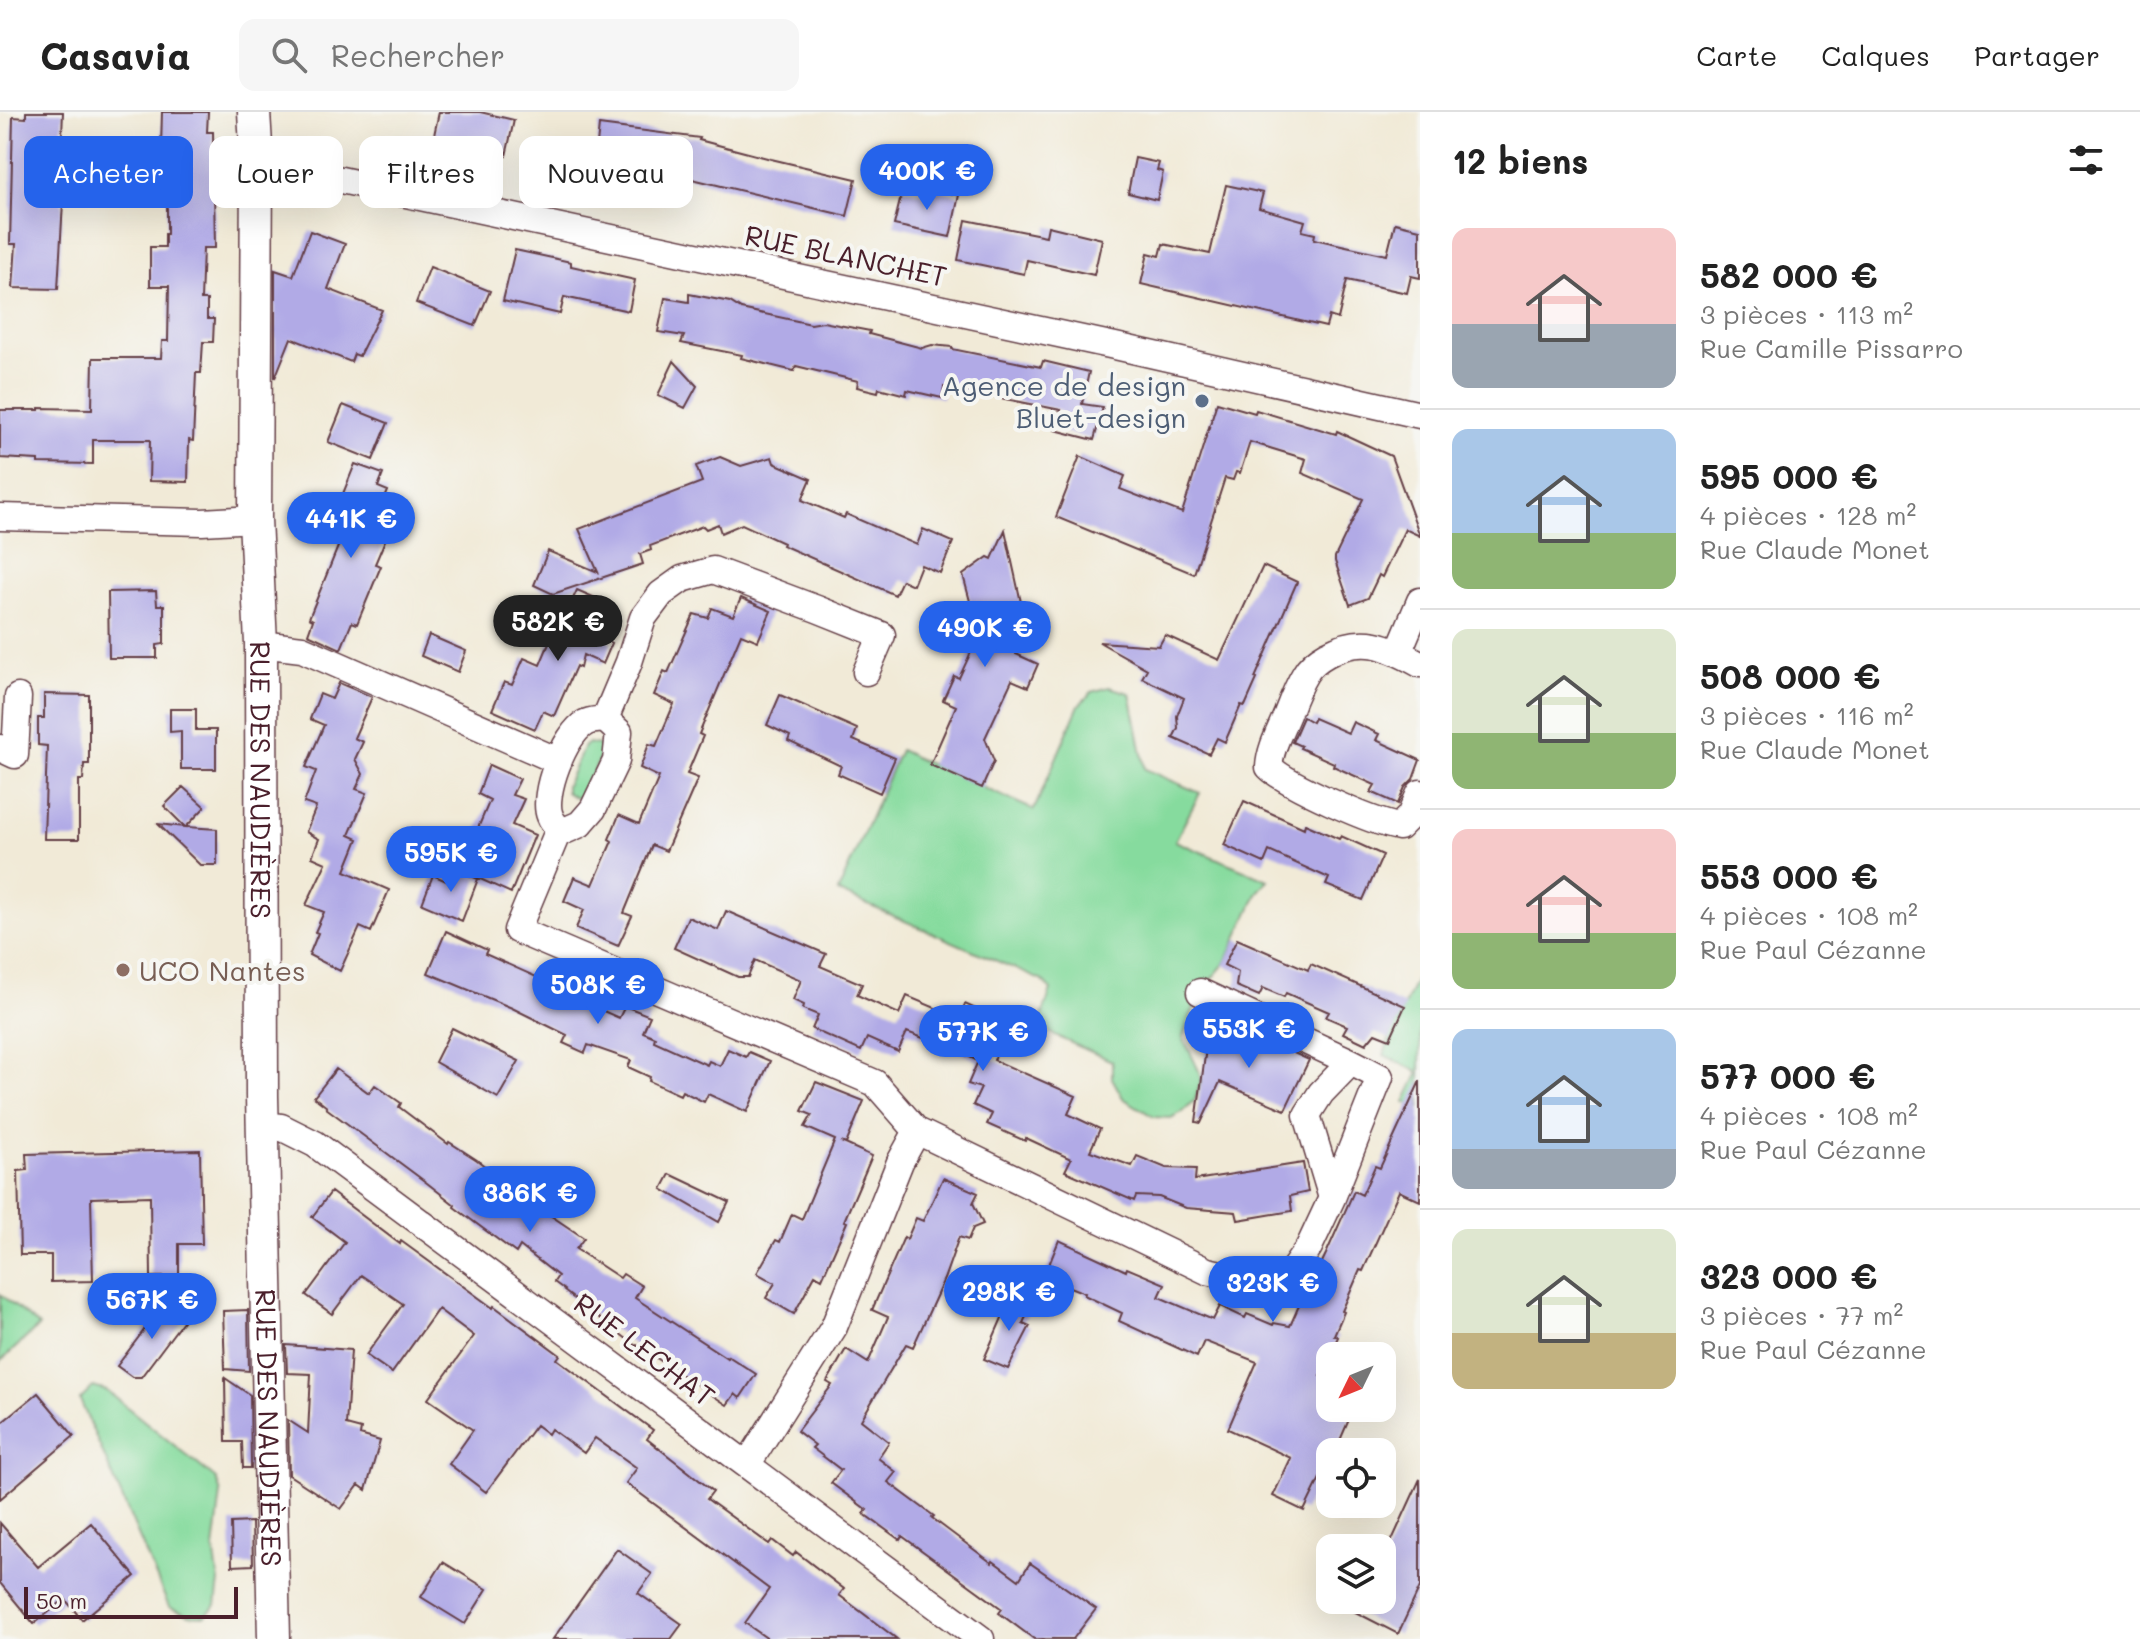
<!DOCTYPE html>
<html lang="fr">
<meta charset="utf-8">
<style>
:root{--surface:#fff;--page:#f6f6f6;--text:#222;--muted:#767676;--line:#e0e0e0;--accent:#2563eb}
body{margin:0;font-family:Mali,sans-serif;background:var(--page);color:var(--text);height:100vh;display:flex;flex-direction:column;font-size:30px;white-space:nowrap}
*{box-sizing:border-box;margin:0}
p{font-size:26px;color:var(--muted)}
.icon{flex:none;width:44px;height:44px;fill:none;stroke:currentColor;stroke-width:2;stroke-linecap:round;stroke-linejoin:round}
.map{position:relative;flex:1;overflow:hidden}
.details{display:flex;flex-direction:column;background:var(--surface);width:720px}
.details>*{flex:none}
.hud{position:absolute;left:24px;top:24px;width:760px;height:72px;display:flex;gap:16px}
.needle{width:52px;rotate:227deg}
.buttons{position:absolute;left:1316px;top:1230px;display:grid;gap:16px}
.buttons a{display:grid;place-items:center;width:80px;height:80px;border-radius:16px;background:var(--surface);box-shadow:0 8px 32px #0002;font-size:40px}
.scale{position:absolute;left:24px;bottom:20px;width:214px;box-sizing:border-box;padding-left:8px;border:4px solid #4a1f2b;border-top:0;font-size:22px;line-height:28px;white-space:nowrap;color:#4a1f2b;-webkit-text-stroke:6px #f6f6f2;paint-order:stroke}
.price{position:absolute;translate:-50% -68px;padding:0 18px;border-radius:28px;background:var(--accent);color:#fff;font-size:26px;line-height:52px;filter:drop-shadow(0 2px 4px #0008)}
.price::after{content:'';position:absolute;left:50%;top:48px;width:24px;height:18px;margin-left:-12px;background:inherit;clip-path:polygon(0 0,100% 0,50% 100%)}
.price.selected{background:#222;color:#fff}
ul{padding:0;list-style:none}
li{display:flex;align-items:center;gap:24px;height:200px;padding:0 32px}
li+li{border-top:2px solid var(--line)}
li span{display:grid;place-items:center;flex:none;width:224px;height:160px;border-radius:16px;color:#555}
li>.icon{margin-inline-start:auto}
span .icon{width:96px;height:96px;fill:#fffc;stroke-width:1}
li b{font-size:34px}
h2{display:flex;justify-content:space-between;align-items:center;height:96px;padding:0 32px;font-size:34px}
.pill{padding:0 28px;border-radius:16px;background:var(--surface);box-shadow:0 8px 32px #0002;font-size:28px;line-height:72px}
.pill.selected{background:var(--accent);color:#fff}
header{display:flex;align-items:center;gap:48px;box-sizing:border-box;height:112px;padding:0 40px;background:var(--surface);border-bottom:2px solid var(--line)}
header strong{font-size:38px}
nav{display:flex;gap:44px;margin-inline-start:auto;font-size:28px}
.search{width:560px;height:72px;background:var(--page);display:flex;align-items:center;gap:20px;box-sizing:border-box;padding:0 28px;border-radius:16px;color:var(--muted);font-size:30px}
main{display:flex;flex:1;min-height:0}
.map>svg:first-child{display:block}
.green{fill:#86db9e;stroke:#687d64;stroke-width:2}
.building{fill:#b1aae6}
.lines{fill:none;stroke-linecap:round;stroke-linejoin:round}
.minor-casing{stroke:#633d45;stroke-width:29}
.tertiary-casing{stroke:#633d45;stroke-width:35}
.minor{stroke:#fff;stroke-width:26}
.tertiary{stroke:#fff;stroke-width:32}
.service-dot{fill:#5c6f8a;stroke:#f6f6f2;stroke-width:3}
.education-dot{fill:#8d6e63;stroke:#f6f6f2;stroke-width:3}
.labels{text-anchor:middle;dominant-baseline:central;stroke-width:8;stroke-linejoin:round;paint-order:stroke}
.street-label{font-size:28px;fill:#4a1f2b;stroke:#f6f6f2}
.service-label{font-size:28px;fill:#4e5e75;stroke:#f6f6f2;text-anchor:end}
.education-label{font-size:28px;fill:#785e54;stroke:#f6f6f2;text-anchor:start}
</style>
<header>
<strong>Casavia</strong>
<div class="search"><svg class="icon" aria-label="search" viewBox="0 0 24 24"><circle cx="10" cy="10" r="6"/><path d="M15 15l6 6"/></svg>Rechercher</div>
<nav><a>Carte</a><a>Calques</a><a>Partager</a></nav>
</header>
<main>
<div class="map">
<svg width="1420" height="1527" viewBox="0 0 1420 1527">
<rect width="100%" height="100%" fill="#f6f6f2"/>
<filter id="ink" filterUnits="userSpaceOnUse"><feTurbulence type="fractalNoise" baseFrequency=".0125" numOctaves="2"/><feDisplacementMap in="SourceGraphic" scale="16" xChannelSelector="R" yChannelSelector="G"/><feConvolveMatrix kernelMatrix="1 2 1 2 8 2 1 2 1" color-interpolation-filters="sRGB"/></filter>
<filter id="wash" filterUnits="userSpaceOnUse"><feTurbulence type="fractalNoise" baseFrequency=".006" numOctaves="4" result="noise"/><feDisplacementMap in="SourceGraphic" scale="32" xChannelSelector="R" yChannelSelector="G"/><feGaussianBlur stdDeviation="1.8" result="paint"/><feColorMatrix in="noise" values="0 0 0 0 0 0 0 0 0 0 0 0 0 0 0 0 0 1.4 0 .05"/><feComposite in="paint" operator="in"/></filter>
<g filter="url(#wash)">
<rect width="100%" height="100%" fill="#f1ead7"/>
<!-- green -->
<path class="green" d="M1109 575 1130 581 1145 657 1200 681 1175 729 1268 768 1258 780 1226 850 1200 880 1183 925 1199 959 1201 969 1195 988 1182 1000 1171 1006 1154 1005 1123 986 1112 966V949L1055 924 1044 916 1041 907 1051 878 1043 869 838 780 900 638 918 647 1034 698 1079 593 1092 580Z
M589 631 599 633 603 639 584 680 580 685 575 686 566 680V674L584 634Z
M1420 859V996L1405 990 1419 960 1384 943 1389 927Z
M0 1182 39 1214 0 1250Z
M93 1275 107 1279 216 1367 221 1381 214 1437 219 1470 216 1493 205 1504 188 1503 169 1495 80 1288Z"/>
<g id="blocks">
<!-- building -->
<path class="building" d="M26 0H63L59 90H63L58 177 13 176 16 132H10L13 5 26 6Z
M162 0H208L207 20H213L215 136H203L201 188H207V207H214L213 230H203L201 261H196L193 329 189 328 188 370 149 369 150 328H93V352L38 351V348L0 346V298H39V296L92 297 93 246H161L162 229H168L169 174H150V135H165V122H167V72H160Z
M439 0H480L514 8 506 44 433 28Z
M599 13 700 26 699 28 771 47 856 67 847 104 688 66 595 52Z
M1135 46 1159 51 1157 58 1163 60 1157 88 1128 81Z
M1226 73 1263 81 1259 96 1305 109 1302 119 1315 122 1314 127 1387 143 1395 111 1420 117V166L1411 164 1407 181 1347 168 1338 207 1329 204 1326 215 1141 172 1148 141 1160 144 1163 132 1210 142Z
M903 76 931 83 932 77 959 83 950 125 894 113Z
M966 108 1046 124 1048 114 1102 127 1094 163 1027 148 1024 162 958 148Z
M310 119 345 132 328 177 382 198 359 244 354 242 351 250 291 226 275 266V158L293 164Z
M515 138 571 150V154L635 168 629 199 564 185 560 202 503 189Z
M430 155 490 179 475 214 416 191Z
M689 182 730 190 741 197 811 212 823 210 870 219 869 222 922 236 932 233 952 235V237L1041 255 1043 249 1089 260 1082 292 1103 295 1094 328 1055 318 1061 298 944 275 942 286 907 278 906 283 879 276 878 280 857 275 858 269 796 254 794 259 741 246 742 243 681 231 684 224 658 220 665 186 689 190Z
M674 249 697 274 685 296 658 283Z
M1217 290 1255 301 1256 298 1336 322 1337 319 1391 344 1420 424 1405 417 1382 465 1379 463 1368 486 1350 493 1335 449V445L1363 387 1302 361 1306 347 1250 330 1240 361 1236 360 1233 368 1225 366 1194 462 1056 405 1080 344 1125 364 1120 377 1182 401Z
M343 293 388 311 373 348 328 330Z
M720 345 741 354 772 345 774 351 811 367 802 388 844 406 846 402 917 433 923 417 953 430 940 461 921 453 913 473 902 468 895 483 782 433 783 431 742 412 721 421 718 412 706 417 703 414 650 434 651 438 640 442 643 452 553 482 534 473 548 439 598 460 579 417 702 370 696 354Z
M355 352 383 362 378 375 388 379 371 420 386 426 375 452 381 454 357 512 352 510 341 537 308 522 313 508 309 506 348 410 334 404Z
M1005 418 1024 504 1018 505 1016 542 1038 552 1028 575 1012 568 985 626 994 649 982 676 930 653 956 594 943 588 954 564 959 566 979 523 963 463 988 445 992 447Z
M1263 454 1297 470 1255 566 1257 567 1245 594 1241 593 1225 630 1217 626 1209 642 1173 626 1178 616 1177 604 1184 586 1142 566 1147 557 1099 530 1159 534 1165 523 1219 548Z
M577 478 607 491 602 504 616 509 608 529 612 531 603 552 583 543 580 556 576 554 554 604 543 599 535 617 492 598 504 570 512 573 524 546 540 553 550 529 553 530Z
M156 479 157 493H164V532L157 533V546H109L108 480Z
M741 486 771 499 758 529 741 522 699 622 703 624 687 662 698 666 666 739 652 733 624 801 632 804 618 834 576 816 584 798 564 789 574 765 593 773 612 729 609 727 619 703 639 712 659 665 640 656 649 632 656 634 674 592 654 583 664 559 668 561 694 502 708 506 712 496 733 504Z
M429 523 466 539 458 560 421 544Z
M339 571 372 585 354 626 363 630 355 647 363 662 356 677 367 681 349 723 358 727 345 759 389 778 371 820 360 815 340 859 309 843 318 821 315 820 324 800 306 793 326 751 312 745 319 727 306 720 316 695 304 691 316 659 306 655 324 613 310 607 320 582 332 587Z
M44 582 89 583V652H84L83 668H79V727H44L47 634 38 633V606H44Z
M780 583 857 617 853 628 895 646 880 681 838 662 841 654 788 629 790 624 767 613Z
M170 597H196V618H216V657H181V619L170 620Z
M1303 605 1312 610 1314 606 1348 621 1353 610 1379 622 1376 628 1420 648 1413 667 1405 675 1398 692 1371 680 1375 673 1333 654 1334 651 1300 636 1301 634 1292 630Z
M489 653 520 667 512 683 524 687 512 713 535 723 511 781 460 758 490 688 478 682Z
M183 675 205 695 186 715 217 717V753H200L158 712 185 715 164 694Z
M1244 689 1304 716 1305 712 1339 727 1341 724 1383 743 1363 788 1326 773 1329 766 1269 739 1264 751 1224 733Z
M452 755 478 767 462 809 422 792 433 763 446 769Z
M726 799 826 842 820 854 862 872 857 883 899 902 907 884 959 906 965 892 998 907 992 920 1004 925 994 948 1076 984 1068 1002 1100 1017 1090 1039 1132 1054 1137 1044 1166 1056 1196 1057 1195 1068 1303 1051 1308 1080 1290 1084 1292 1099 1238 1108 1236 1100 1186 1096 1159 1085 1136 1084 1134 1089 1065 1059 1071 1047 1026 1026 1025 1029 987 1012 992 1002 973 993 981 976 968 972 978 949 925 923 923 926 907 920 898 940 867 926 861 939 812 917 818 903 803 897 804 893 793 888 801 868 755 848 748 865H738L674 836 688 805 718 818Z
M446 819 487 838 485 842 579 884 578 888 619 906 625 894 650 904 643 920 655 925 654 929 707 953 709 949 720 954 728 937 746 945 749 940 770 949 747 1000 708 982 704 990 682 979 680 983 649 969 650 965 628 955 631 948 588 933 585 941 563 931 567 923 512 896 428 861Z
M1237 827 1308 858 1311 852 1405 894 1390 927 1375 921 1366 932 1343 921 1347 914 1326 905 1329 900 1286 881 1284 885 1263 876 1259 884 1236 874 1238 860 1224 853Z
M1209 914 1246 932 1250 921 1309 948 1285 998 1220 970 1201 1011 1196 1010Z
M452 916 519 949 498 986 435 950Z
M336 957 369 981 375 973 401 991 399 995 448 1032 449 1030 477 1048 532 1091 584 1126 576 1137 620 1166 623 1162 642 1174 635 1186 727 1246 728 1244 756 1262 740 1286 735 1282 727 1293 637 1233 636 1234 564 1179 565 1178 554 1170 558 1164 520 1134 516 1141 454 1095 455 1093 427 1071 326 996 327 995 314 985Z
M1420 969V1089L1399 1079 1363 1159 1360 1158 1342 1199 1344 1200 1334 1223 1338 1225 1320 1264 1330 1268V1296H1354L1335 1340H1330V1351L1325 1361 1323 1360 1304 1399 1273 1384 1291 1346 1228 1317 1257 1250 1204 1229 1197 1245 1119 1209 1122 1201 1084 1183 1085 1181 1044 1165 1059 1128 1126 1159 1127 1156 1165 1172 1159 1185 1213 1208 1220 1194 1245 1206 1247 1202 1273 1213 1274 1211 1290 1214 1312 1164 1316 1163 1326 1142 1354 1079 1362 1083 1375 1054 1380 1056Z
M816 970 864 989 846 1032 841 1030 872 1044 844 1109 847 1110 822 1167 815 1163 794 1202 766 1186 775 1171 757 1161 776 1128 780 1130 792 1102 802 1107 835 1028 805 1015 812 1003 802 999Z
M200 1038 202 1132H179V1165H151L150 1084 91 1086 93 1169 51 1170V1143H20L18 1059 27 1058 26 1042Z
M670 1062 729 1090 719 1110 662 1077Z
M943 1066 978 1081 973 1091 983 1112 973 1116 968 1128 959 1125 944 1167 913 1235 906 1232 861 1308 889 1330 878 1346 896 1360 888 1370 934 1404 932 1406 992 1451 993 1449 1019 1468 1030 1451 1096 1497 1073 1527H1034L999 1501 1002 1497 902 1424 900 1428 864 1402 867 1398 831 1371 841 1358 812 1336 815 1333 797 1319 832 1273 827 1270 846 1237 868 1251 888 1205 872 1198 904 1125 907 1127 916 1106 923 1109Z
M331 1080 400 1132 401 1129 493 1196 494 1194 560 1243 557 1247 653 1318 647 1327 713 1379 707 1387 769 1432 772 1428 793 1444 796 1440 844 1477 839 1483 897 1527H768L745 1511 769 1477 626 1371 637 1356 595 1326 584 1341 551 1317 548 1322 536 1313 486 1380 449 1352 473 1318 428 1287 474 1224 438 1197 392 1261 366 1243 403 1192 361 1163 332 1202 306 1183 345 1130 312 1105Z
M1012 1183 1032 1192 1023 1211 1030 1214 1008 1257 984 1247Z
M166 1189 186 1205 141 1265H132L117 1254Z
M248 1198 249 1259 225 1257 223 1199Z
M286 1233 351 1238 346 1313 361 1317 360 1323 380 1329 366 1378 359 1373 341 1397 289 1363 288 1308 308 1321 311 1262 287 1261Z
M225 1266 250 1283 251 1356H243L242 1330H226Z
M38 1281 74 1324 0 1387V1312Z
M1420 1367V1475L1398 1522 1332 1488H1382V1450Z
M252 1410 253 1453 232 1454 231 1411Z
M0 1411 38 1455 91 1411 135 1464 82 1508 65 1487 34 1512 0 1471Z
M617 1437 652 1462 638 1481 682 1512 671 1527H553Z
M443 1450 487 1477 465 1512 421 1485Z"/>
</g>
</g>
<g filter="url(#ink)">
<use href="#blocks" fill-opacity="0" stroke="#633d45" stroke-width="2"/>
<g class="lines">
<defs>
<path id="minor" d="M257 50 1115 234 1420 303
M0 405 202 410 255 407
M261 532 302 537 558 649
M1398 541 1420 489
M1420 552C1387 534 1363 522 1327 542 1318 547 1310 553 1305 562 1297 575 1292 589 1287 602 1280 619 1270 637 1269 655 1287 673 1372 710 1399 715L1410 704 1420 681
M605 607 629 550 643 506 661 482 682 467 713 458 817 497 882 523 866 560
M605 607 619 620 616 649 593 697 580 712 562 720C558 716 552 710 550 704 541 683 565 622 585 611 590 608 599 608 605 607Z
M0 636 15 643 18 585
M559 717 517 818 875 971 917 1019 1207 1159 1272 1173 1286 1168 1309 1135 1332 1086 1380 965 1351 950 1321 981 1307 1003 1332 1086
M1200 880 1351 950
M263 1013 281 1015 315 1032 981 1527
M747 1353 834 1215 900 1050 917 1019"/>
<g id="tertiary">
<path id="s1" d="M254 0 257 50 255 407 261 532 262 984 274 1527"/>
</g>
</defs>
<!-- minor casing -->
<use href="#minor" class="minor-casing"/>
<!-- tertiary casing -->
<use href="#tertiary" class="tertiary-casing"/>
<!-- minor -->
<use href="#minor" class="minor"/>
<!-- tertiary -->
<use href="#tertiary" class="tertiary"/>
</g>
</g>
<!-- markers -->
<circle class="service-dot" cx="1202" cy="289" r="8"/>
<circle class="education-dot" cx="123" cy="858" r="8"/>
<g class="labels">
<!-- street labels -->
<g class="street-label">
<text transform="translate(846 143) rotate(12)">RUE BLANCHET</text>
<text stroke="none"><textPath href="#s1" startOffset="668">RUE DES NAUDIÈRES</textPath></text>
<text transform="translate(645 1237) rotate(37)">RUE LECHAT</text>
<text stroke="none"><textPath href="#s1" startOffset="1316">RUE DES NAUDIÈRES</textPath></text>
</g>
<!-- service labels -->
<g class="service-label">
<text x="1186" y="273">Agence de design<tspan x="1186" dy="32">Bluet-design</tspan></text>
</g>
<!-- education labels -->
<g class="education-label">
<text x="139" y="858">UCO Nantes</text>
</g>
</g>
</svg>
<div class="buttons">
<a><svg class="needle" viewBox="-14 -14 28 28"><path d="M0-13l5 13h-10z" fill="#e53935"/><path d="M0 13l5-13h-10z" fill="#767676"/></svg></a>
<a><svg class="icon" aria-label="locate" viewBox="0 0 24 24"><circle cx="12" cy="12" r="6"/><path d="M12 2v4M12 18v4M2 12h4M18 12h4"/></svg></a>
<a><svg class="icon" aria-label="layers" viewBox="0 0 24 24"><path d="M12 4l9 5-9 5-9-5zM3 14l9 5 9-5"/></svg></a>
</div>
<div class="scale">50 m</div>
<b class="price" style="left:927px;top:100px">400K €</b>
<b class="price" style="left:351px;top:448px">441K €</b>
<b class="price selected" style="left:558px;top:551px">582K €</b>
<b class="price" style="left:985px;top:557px">490K €</b>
<b class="price" style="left:451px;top:782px">595K €</b>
<b class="price" style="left:598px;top:914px">508K €</b>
<b class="price" style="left:1249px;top:958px">553K €</b>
<b class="price" style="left:983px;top:961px">577K €</b>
<b class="price" style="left:530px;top:1122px">386K €</b>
<b class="price" style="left:1273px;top:1212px">323K €</b>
<b class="price" style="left:1009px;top:1221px">298K €</b>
<b class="price" style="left:152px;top:1229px">567K €</b>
<div class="hud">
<a class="pill selected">Acheter</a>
<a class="pill">Louer</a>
<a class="pill">Filtres</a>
<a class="pill">Nouveau</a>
</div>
</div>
<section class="details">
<h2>12 biens<svg class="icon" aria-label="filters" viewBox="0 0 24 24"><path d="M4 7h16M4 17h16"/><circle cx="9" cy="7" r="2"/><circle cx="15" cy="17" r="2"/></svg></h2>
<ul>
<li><span style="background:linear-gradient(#f6c9c9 60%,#9aa5b1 0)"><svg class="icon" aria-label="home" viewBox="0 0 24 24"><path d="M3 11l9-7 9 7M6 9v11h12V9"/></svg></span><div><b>582 000 €</b><p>3 pièces · 113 m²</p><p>Rue Camille Pissarro</p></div></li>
<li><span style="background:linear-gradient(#a9c7e8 65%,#8fb573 0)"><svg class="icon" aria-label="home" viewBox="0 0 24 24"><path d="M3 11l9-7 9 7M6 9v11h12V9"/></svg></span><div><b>595 000 €</b><p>4 pièces · 128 m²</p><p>Rue Claude Monet</p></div></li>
<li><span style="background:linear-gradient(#dfe7d0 65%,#8fb573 0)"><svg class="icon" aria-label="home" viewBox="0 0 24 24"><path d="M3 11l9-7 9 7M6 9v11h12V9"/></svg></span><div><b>508 000 €</b><p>3 pièces · 116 m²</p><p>Rue Claude Monet</p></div></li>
<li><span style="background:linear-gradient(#f6c9c9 65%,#8fb573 0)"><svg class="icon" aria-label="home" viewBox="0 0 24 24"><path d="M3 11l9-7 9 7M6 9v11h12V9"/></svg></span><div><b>553 000 €</b><p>4 pièces · 108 m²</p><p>Rue Paul Cézanne</p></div></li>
<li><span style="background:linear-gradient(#a9c7e8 75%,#9aa5b1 0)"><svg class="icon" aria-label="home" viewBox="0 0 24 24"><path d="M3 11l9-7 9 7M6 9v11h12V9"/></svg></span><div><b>577 000 €</b><p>4 pièces · 108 m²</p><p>Rue Paul Cézanne</p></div></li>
<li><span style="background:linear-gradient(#dfe7d0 65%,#c2b280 0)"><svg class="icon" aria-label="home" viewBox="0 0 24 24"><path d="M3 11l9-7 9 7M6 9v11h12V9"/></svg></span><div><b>323 000 €</b><p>3 pièces · 77 m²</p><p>Rue Paul Cézanne</p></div></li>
</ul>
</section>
</main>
